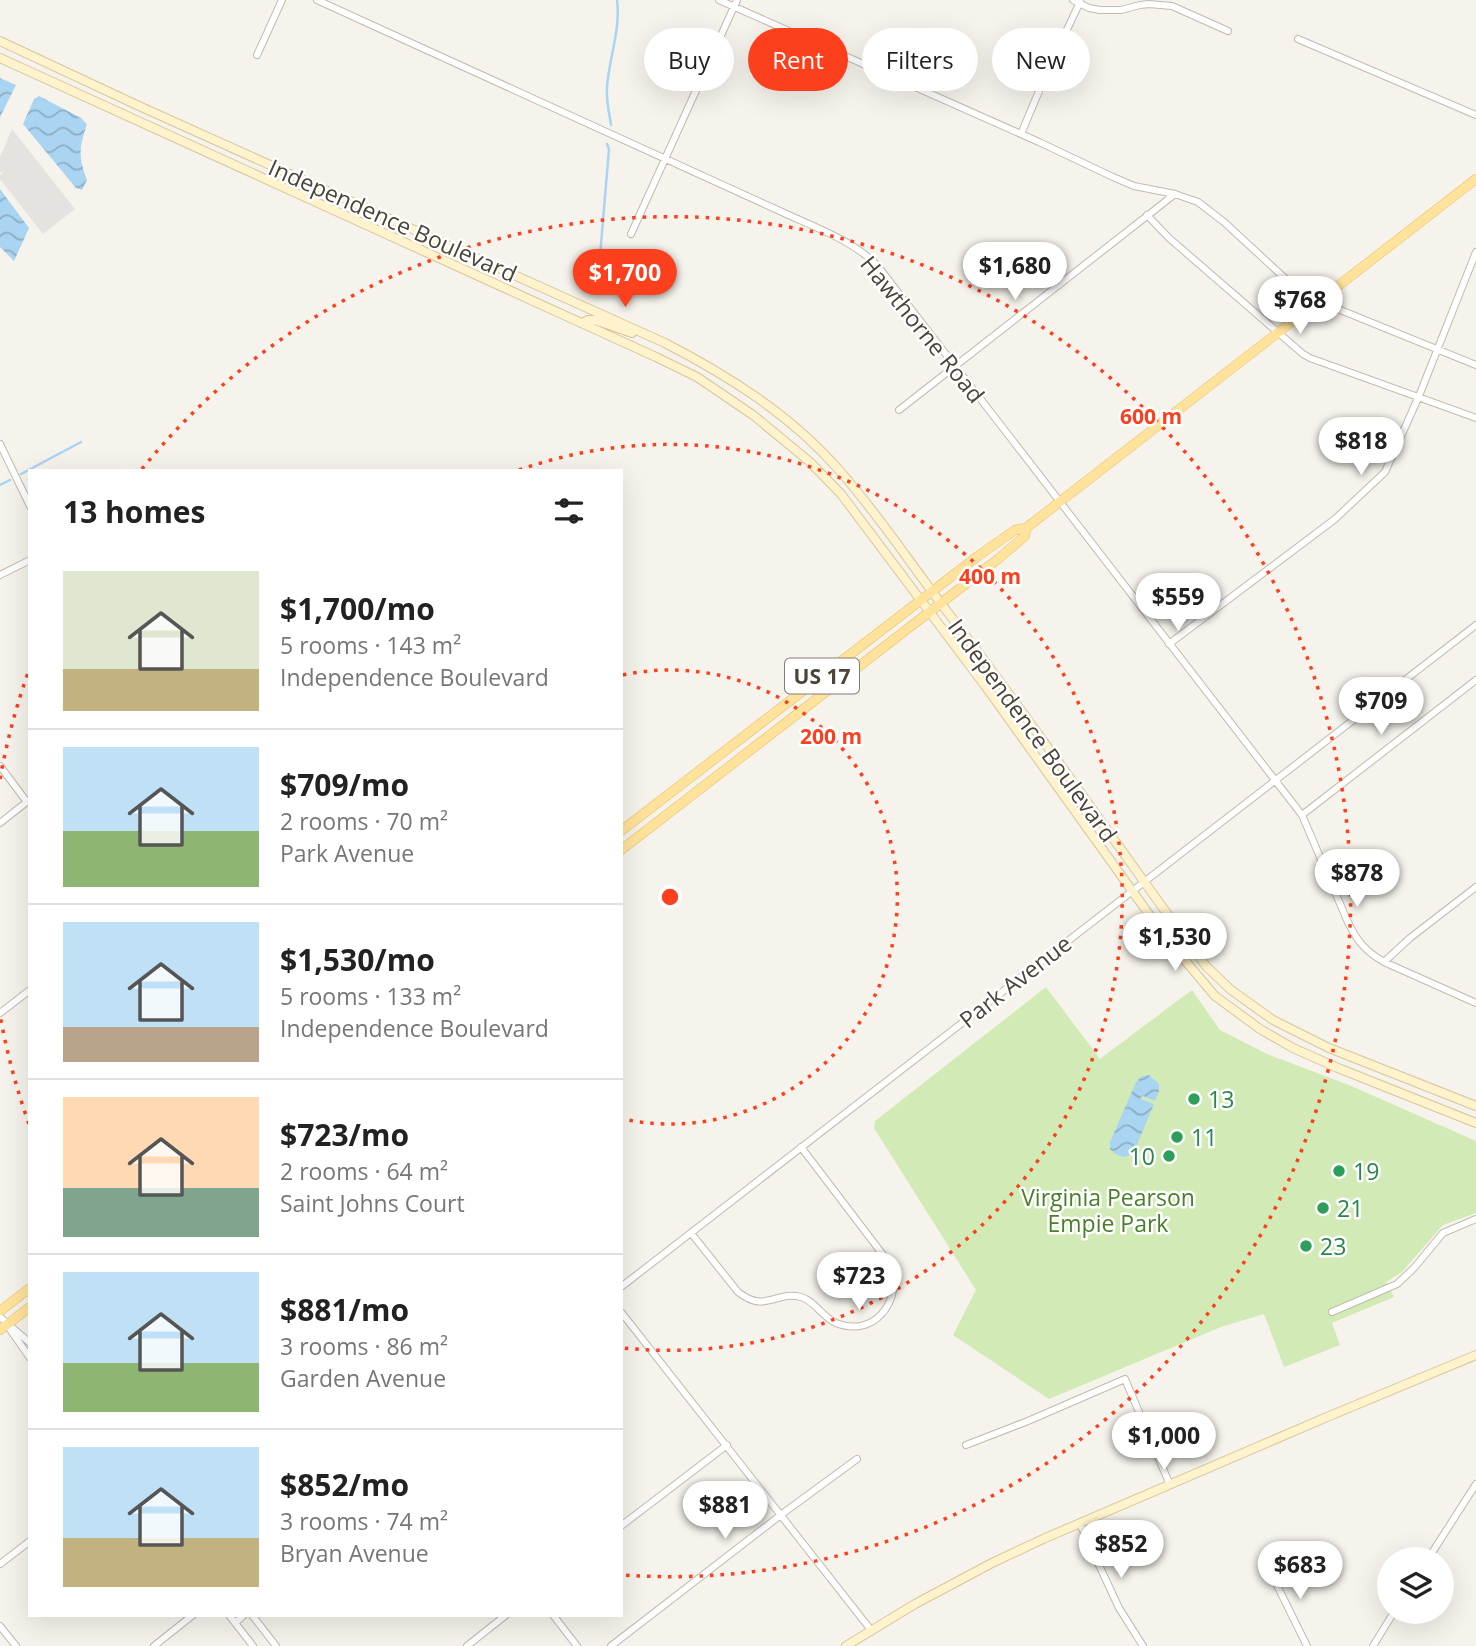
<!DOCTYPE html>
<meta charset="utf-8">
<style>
:root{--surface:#fff;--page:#f2f2f2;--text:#222;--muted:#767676;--line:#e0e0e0;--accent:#fc3f1d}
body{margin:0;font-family:"Open Sans",sans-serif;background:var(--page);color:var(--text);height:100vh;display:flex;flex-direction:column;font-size:26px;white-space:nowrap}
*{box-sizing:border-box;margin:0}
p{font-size:23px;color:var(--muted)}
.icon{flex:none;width:38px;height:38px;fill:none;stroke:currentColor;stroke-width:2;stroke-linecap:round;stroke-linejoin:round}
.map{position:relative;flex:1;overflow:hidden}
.drawer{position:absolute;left:28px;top:469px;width:595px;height:1148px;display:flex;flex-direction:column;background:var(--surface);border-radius:0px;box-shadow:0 7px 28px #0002}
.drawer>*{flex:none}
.banner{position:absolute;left:644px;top:28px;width:665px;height:63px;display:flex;gap:14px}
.buttons{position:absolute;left:1377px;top:1547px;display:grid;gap:14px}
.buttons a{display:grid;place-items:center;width:77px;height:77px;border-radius:50%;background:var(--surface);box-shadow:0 7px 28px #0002;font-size:35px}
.price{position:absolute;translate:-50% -60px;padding:0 16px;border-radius:24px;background:#fff;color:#222;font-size:23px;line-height:46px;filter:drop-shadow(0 2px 4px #0008)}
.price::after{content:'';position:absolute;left:50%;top:42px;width:21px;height:16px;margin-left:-10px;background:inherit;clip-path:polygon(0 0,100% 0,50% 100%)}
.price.on{background:var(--accent);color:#fff}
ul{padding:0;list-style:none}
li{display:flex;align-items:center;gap:21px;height:175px;padding:0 35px}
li+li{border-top:2px solid var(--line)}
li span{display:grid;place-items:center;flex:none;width:196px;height:140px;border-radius:0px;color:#555}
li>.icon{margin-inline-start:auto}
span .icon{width:84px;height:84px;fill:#fffc;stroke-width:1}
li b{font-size:30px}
h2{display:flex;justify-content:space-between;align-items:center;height:84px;padding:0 35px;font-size:30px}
.pill{padding:0 24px;border-radius:32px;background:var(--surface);box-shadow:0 7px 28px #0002;font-size:24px;line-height:63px}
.pill.on{background:var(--accent);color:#fff}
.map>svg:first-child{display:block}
.park{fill:#d2eab5}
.parking{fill:#e5e3e0}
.water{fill:url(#water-waves)}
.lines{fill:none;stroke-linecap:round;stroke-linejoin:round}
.stream{stroke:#a9d4f2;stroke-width:2.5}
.street-casing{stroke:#c2bbae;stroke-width:8}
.secondary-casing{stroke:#d6c79b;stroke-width:10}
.primary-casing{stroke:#e6c16a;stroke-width:10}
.street{stroke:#fff;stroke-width:6}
.secondary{stroke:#fff3cd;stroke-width:8}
.primary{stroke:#ffe39c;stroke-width:9}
.ring{fill:none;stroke:#fc3f1d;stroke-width:3.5;stroke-dasharray:3.5 7}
.leisure-dot{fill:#2e9e5b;stroke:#fff;stroke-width:2.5}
.labels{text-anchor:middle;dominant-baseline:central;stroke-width:5;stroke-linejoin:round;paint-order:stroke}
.shield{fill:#fff;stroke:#817c74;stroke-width:2}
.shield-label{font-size:21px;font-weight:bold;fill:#4b4439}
.street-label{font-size:23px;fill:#4b4439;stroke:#fff}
.leisure-label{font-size:23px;fill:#27864d;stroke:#fff;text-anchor:start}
.park-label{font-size:23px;fill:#4a7f2a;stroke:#fff}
.centre{fill:#fc3f1d;stroke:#fff;stroke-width:3.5}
.ring-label{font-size:21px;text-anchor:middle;font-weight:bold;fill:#fc3f1d;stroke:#fff;stroke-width:5;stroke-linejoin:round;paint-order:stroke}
</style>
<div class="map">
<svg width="1476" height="1646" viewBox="0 0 1476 1646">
<defs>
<pattern id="water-waves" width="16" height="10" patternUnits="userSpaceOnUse" patternTransform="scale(1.75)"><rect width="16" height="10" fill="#a9d4f2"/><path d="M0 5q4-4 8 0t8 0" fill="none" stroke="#8caec5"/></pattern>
</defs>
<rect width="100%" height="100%" fill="#f6f3ec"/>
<!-- park -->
<path class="park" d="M1046 987 1100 1059 1192 990 1220 1030 1267 1054 1349 1085 1476 1141V1213L1443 1225 1402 1272 1386 1282 1394 1297 1332 1323 1340 1345 1284 1367 1264 1314 1221 1327 1049 1399 953 1335 976 1290 874 1128 875 1121Z"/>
<!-- parking -->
<path class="parking" d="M12 129 75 209 43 234 0 179V175L3 173 0 172V157Z"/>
<!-- water -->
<path class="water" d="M0 78 16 85 0 117Z
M39 96 81 118 87 124C79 148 78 157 87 180L82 190 76 188 23 124 34 99Z
M0 189 29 228 14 261 0 247Z
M1149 1075 1159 1084V1091L1155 1101 1143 1096 1141 1097V1099L1154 1104 1134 1152C1125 1160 1118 1157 1110 1149V1142L1136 1082 1142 1076Z"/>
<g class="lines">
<!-- stream -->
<path class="stream" d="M611 125C609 112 606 100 607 87 609 58 621 29 617 0
M597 292 609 149 607 144
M21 474 81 442
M0 485 10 480"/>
<defs>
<path id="street" d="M317 0 782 212C814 227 852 240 877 265L1302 815 1347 920C1356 940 1365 951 1384 962L1476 1003
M719 0 1039 142 1113 177 1134 186 1175 194 1198 202 1224 222 1302 294 1313 302 1328 305 1476 365
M1073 0 1089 8 1100 10H1121L1140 5 1149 4 1172 6 1228 31
M1298 39 1476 115
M257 55 282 0
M1021 134 1047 72 1080 2
M1147 215 1169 238 1303 354 1310 358 1476 418
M631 234 737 0
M899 410 1175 194
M0 444 30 506
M0 575 30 560
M1169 644 1335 519 1385 472 1419 396 1476 252
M0 766 27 802
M1302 815 1476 680
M0 823 28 801
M1384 962 1410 938 1476 887
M0 1013 30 990
M691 1233 738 1292C766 1314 776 1290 801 1297 815 1301 822 1317 836 1323 874 1338 900 1303 893 1268L801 1147
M621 1287 1476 625
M621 1312 871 1630
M1332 1312 1397 1284 1414 1268 1443 1233 1476 1219
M0 1317 30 1343
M7 1325 30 1358
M966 1445 1028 1421 1125 1379 1170 1485
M1080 1524 1119 1608 1143 1646
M621 1526 727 1445
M1428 1559 1476 1484
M0 1564 30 1541
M1269 1569 1307 1646
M229 1615 253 1646
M252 1615 276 1646
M553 1615 577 1646
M235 1623 244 1615
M0 1626 16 1646
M154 1646 193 1615
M467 1646 506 1615
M611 1646 782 1514 857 1459
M1373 1646 1394 1612"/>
<path id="secondary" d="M0 41 139 106 665 343C729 376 791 415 839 470 879 515 912 566 949 614 1033 723 1111 837 1192 948L1206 966 1231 990 1273 1020 1329 1048 1476 1106
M0 58 656 357 697 377 753 415 810 462 841 494 986 687 1166 938 1215 996 1260 1029 1293 1048 1338 1068 1476 1123
M582 323 588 320H595L632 333
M846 1646 915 1604 992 1563 1043 1539 1327 1417 1476 1355"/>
<path id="primary" d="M621 831 978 556 1015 530 1026 528 1476 179
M621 850 998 559 1025 536 1026 528
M0 1311 30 1288
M0 1330 30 1307"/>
</defs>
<!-- street casing -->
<use href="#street" class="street-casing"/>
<!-- secondary casing -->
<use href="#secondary" class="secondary-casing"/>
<!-- primary casing -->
<use href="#primary" class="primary-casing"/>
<!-- street -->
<use href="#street" class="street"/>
<!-- secondary -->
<use href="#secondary" class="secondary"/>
<!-- primary -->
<use href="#primary" class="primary"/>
</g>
<!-- distance rings -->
<g class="ring">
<path d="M623 675A227 227 0 1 1 623 1119"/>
<path d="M519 470A453 453 0 1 1 623 1348"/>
<path d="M29 1124A680 680 0 0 1 0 1015M0 779A680 680 0 0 1 29 670M142 469A680 680 0 1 1 623 1575"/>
</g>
<!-- markers -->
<g class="leisure-dot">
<circle cx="1194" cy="1099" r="7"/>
<circle cx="1177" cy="1137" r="7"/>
<circle cx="1169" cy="1156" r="7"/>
<circle cx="1339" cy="1171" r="7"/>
<circle cx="1323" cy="1208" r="7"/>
<circle cx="1306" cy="1246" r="7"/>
</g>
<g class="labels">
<!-- shield labels -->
<rect class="shield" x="785" y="658.5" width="74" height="35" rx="5"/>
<g class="shield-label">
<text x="822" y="676">US 17</text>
</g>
<!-- street labels -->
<g class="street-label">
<text transform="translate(393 220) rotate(24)">Independence Boulevard</text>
<text transform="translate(923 329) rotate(51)">Hawthorne Road</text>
<text transform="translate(1033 730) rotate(54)">Independence Boulevard</text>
<text transform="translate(1015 981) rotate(-38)">Park Avenue</text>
</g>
<!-- leisure labels -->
<g class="leisure-label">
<text x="1208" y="1099">13</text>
<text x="1191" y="1137">11</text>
<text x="1155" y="1156" text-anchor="end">10</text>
<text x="1353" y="1171">19</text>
<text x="1337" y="1208">21</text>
<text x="1320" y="1246">23</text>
</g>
<!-- park labels -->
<g class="park-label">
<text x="1108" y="1197">Virginia Pearson<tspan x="1108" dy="26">Empie Park</tspan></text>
</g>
</g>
<circle cx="670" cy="897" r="10" class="centre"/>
<g class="ring-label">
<text x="1151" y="424">600 m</text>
<text x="990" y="584">400 m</text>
<text x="831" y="744">200 m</text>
</g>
</svg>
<div class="buttons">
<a><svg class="icon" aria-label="layers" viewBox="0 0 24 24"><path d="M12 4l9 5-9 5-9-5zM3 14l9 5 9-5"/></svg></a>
</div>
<b class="price" style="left:1015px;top:302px">$1,680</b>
<b class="price on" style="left:625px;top:309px">$1,700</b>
<b class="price" style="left:1300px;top:336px">$768</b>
<b class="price" style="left:1361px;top:477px">$818</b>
<b class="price" style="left:1178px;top:633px">$559</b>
<b class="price" style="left:1381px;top:737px">$709</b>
<b class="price" style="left:1357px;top:909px">$878</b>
<b class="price" style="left:1175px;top:973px">$1,530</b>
<b class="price" style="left:859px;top:1312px">$723</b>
<b class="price" style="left:1164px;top:1472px">$1,000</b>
<b class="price" style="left:725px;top:1541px">$881</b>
<b class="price" style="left:1121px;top:1580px">$852</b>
<b class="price" style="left:1300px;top:1601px">$683</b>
<div class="banner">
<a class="pill">Buy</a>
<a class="pill on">Rent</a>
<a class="pill">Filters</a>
<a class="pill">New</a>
</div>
<section class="drawer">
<h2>13 homes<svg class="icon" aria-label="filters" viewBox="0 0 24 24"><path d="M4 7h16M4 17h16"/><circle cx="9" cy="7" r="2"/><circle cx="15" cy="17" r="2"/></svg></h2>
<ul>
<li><span style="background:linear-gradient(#dfe7d0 70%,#c2b280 0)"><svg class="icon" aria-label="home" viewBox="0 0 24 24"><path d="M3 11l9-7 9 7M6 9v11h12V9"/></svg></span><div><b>$1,700/mo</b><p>5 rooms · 143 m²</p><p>Independence Boulevard</p></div></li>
<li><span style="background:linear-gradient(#bfe0f5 60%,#8fb573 0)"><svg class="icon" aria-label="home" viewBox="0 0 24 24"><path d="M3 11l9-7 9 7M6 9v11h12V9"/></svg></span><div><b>$709/mo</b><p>2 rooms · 70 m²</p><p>Park Avenue</p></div></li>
<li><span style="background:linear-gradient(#bfe0f5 75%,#b9a48a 0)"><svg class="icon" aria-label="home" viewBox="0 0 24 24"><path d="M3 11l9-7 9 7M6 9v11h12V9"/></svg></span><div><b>$1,530/mo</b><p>5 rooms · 133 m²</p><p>Independence Boulevard</p></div></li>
<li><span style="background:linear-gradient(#ffd9b3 65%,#7fa58c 0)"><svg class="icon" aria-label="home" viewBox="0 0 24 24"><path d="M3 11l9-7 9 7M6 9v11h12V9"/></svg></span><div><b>$723/mo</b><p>2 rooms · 64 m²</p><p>Saint Johns Court</p></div></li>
<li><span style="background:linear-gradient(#bfe0f5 65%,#8fb573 0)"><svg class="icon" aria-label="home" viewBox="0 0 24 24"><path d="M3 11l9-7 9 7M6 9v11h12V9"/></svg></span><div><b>$881/mo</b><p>3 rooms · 86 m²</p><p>Garden Avenue</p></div></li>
<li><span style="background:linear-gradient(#bfe0f5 65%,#c2b280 0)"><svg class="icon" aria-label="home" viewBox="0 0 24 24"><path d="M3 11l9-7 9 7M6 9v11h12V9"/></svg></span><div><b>$852/mo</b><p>3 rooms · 74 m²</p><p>Bryan Avenue</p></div></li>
</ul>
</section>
</div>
